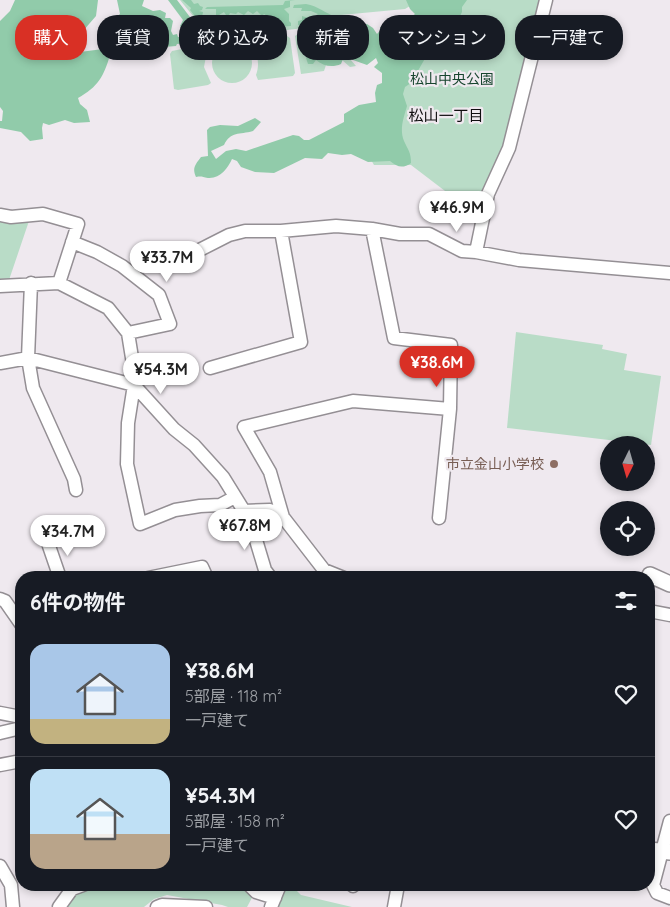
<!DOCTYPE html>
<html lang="ja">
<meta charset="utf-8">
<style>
:root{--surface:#171b24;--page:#242831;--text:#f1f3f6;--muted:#9ea1a6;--line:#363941;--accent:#d93025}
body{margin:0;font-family:Quicksand,"Noto Sans JP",sans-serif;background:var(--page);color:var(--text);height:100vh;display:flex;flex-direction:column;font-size:19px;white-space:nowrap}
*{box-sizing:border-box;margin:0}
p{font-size:16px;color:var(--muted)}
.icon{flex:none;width:28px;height:28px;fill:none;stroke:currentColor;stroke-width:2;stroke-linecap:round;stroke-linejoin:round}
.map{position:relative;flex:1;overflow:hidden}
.details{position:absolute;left:15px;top:571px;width:640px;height:320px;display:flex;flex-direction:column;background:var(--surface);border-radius:20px;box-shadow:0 2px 8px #0003}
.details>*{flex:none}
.banner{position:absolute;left:15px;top:15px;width:640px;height:45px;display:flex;gap:10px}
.needle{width:32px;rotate:185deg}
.tools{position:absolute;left:600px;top:436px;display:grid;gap:10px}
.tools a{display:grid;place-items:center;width:55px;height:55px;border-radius:50%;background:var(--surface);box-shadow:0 2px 8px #0003;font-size:25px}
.price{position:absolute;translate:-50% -42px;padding:0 11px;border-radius:18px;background:#fff;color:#222;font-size:16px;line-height:32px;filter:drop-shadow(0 1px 2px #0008)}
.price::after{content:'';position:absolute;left:50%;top:30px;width:15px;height:11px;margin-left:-8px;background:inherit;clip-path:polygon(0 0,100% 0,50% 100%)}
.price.current{background:var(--accent);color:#fff}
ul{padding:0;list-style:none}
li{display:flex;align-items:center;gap:15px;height:125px;padding:0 15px}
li+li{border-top:1px solid var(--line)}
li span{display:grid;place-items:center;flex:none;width:140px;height:100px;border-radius:15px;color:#555}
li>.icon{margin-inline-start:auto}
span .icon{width:60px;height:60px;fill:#fffc;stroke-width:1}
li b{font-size:21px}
h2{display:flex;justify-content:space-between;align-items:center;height:60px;padding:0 15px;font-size:21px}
.chip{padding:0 18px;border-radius:20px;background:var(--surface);box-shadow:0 2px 8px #0003;font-size:18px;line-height:45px}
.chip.current{background:var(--accent);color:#fff}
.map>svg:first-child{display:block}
.green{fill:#b9dcc7}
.forest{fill:#91cbaa}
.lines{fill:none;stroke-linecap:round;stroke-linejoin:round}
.minor-casing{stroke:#948f94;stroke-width:15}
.tertiary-casing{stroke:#948f94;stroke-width:18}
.minor{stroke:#fff;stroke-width:12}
.tertiary{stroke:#fff;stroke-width:15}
.education-dot{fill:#8d6e63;stroke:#efe9ef;stroke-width:2}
.labels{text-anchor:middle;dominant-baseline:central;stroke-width:4.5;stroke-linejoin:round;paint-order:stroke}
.park-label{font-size:14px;fill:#17452e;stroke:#efe9ef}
.education-label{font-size:14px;fill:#785e54;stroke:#efe9ef;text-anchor:end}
.neighbourhood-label{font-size:15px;fill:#100e10;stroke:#efe9ef}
</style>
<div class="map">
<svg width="670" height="907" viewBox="0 0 670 907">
<rect width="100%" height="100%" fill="#efe9ef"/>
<!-- green -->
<path class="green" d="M180 0H420L405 9 341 15 345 23 221 38 210 37Z
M427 0H541L502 155 480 203 449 194 411 165H374L370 158 384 100 385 61 380 27 414 22Z
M325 30 356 66 350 67 342 60 327 62 324 71 301 74 295 36 298 34Z
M287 36 290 38 295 73 293 76 258 80 256 75C260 64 258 55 251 46L254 40Z
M212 63a20 20 0 1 1 40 0a20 20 0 1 1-40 0Z
M202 45 205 46 207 51 204 67 211 83 208 85 178 90 174 89 170 54 172 51Z
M0 216 30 218 9 280 0 281Z
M516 332 603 345 602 349 627 354 624 370 661 376 651 445 507 428Z
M101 885H246L254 894 247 907H228L222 905 167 895 154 899 144 907H65L75 893Z
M285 885H291L301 895 352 907H275Z"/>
<!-- forest -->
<path class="forest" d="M15 0H98L96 16 76 39V45L80 52 103 49 110 55C104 76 98 87 78 98L80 104 87 110 90 122 74 123 65 120 49 125 43 123 42 128 43 139 30 141 21 132 0 128V121H2L3 111 0 107V21L10 11Z
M117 0H144L142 6 153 11 160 10 166 13 165 18H170L173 21 171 31 173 35 177 34 178 37 189 36 192 34 186 25 182 28 180 26 183 20 168 0H177L196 25 201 36 193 42 177 44 176 46 152 48 151 46 150 48 132 49 128 48 129 43 123 44 117 41C114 29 109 23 120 14Z
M182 0H191L194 4 198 3 200 6 203 7 202 10 199 11 203 12 202 17 208 22H215L221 24 225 18H228L231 19 232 29 244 26 246 22 251 20C258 25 269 24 276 19H272L264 14 262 16 257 11 253 14 248 11 244 15 238 12 236 14 230 13 229 15H226L224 12 219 15H216V9H205L207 7 283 5 285 1 295 0 290 1V7L284 9 289 14V21L291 23V26L278 27 275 29C265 30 259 34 248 31L243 34 239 32 237 35 227 33 214 36 212 34H209L190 10 191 8Z
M406 0H467L462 7V12L459 18 460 19 450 36 457 40 455 46H447C441 54 437 57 427 55L411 83 405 87 403 94 407 106C404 117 399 129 404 141 408 150 411 152 411 163 403 169 397 167 390 161L368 162 351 154 342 155 328 153 322 159 305 158 274 173 255 172 241 167 237 161 232 159C228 168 220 179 208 178 202 177 202 176 196 177 192 168 195 165 201 157L208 156 207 130 210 127 220 125 238 126 255 118 261 122 253 131C239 135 231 131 224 145L211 151 216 159 226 151 236 149 246 151 293 135 299 136 304 140H309L344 122V114L359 105 376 102 375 93 377 85 382 83V73L374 67 378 63 376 58 367 65 353 60 345 54 341 64C332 68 323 66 316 60L313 64H308L306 58 313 53 312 43 307 36 309 31 367 24 373 28 377 34C387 22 403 24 415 14L410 9Z
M306 4C318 6 325 13 336 17 342 19 349 15 355 17L341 21 336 20 332 22H320L318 24 313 23 309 25 307 23 306 25H298V21L302 20V16L312 19 318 14 311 11H301L302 8H293L294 5Z"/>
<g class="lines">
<defs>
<path id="minor" d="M0 215 11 217 43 214 78 224 59 283
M72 242 97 252 122 266 159 295 170 324 128 333
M476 252 519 260 670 273
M170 265 229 235 245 231H281L336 226 372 229 400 234H429L462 251 476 252 488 194 509 148 546 0
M31 283 28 358 33 388 74 479 76 490
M0 286 59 283 108 308 128 333 133 364 134 385 128 423 127 464 140 524 175 510 200 506 220 505 235 497
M0 363 28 358 134 385 174 429 194 445 223 477 244 511 270 510 283 517
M210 368 301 342 281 231
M244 511 256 540 265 570 271 578
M439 518 450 409
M49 546 60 578
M148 578 202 567 207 578
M344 578 324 570 283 517 270 472 244 427 353 401 450 409 451 345 394 338 372 229
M0 599 5 601 21 624
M649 611 670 615
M0 713 21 717
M0 733 21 728
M0 765 21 761
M670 821 653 885 657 893 670 898
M0 866 11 885 13 907
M249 885 256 892 275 898
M353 886V885
M59 907 72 889 83 885
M157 907 162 905 206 907
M271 907 280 885
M394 907 398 885"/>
<path id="tertiary" d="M650 575 670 584
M649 850 670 852"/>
</defs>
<!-- minor casing -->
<use href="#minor" class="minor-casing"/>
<!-- tertiary casing -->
<use href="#tertiary" class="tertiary-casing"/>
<!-- minor -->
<use href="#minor" class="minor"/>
<!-- tertiary -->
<use href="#tertiary" class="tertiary"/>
</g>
<!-- markers -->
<circle class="education-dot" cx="554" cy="464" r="5"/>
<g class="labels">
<!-- park labels -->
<g class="park-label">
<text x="452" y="79">松山中央公園</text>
</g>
<!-- education labels -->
<g class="education-label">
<text x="544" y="464">市立金山小学校</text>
</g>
<!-- neighbourhood labels -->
<g class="neighbourhood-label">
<text x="446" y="115">松山一丁目</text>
</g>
</g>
</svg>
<div class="tools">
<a><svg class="needle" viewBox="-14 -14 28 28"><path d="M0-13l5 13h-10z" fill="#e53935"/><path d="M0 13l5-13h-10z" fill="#9ea1a6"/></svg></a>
<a><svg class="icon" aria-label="locate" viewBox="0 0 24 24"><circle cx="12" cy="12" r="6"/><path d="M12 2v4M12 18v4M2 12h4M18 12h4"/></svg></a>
</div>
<b class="price" style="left:457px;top:233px">¥46.9M</b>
<b class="price" style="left:167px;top:283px">¥33.7M</b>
<b class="price current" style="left:437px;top:388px">¥38.6M</b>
<b class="price" style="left:161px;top:395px">¥54.3M</b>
<b class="price" style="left:245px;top:551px">¥67.8M</b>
<b class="price" style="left:68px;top:557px">¥34.7M</b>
<div class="banner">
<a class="chip current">購入</a>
<a class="chip">賃貸</a>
<a class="chip">絞り込み</a>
<a class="chip">新着</a>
<a class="chip">マンション</a>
<a class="chip">一戸建て</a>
</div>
<section class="details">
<h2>6件の物件<svg class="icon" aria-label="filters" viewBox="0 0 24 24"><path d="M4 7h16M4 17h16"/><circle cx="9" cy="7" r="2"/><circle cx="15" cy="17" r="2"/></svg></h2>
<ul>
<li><span style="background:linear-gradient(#a9c7e8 75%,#c2b280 0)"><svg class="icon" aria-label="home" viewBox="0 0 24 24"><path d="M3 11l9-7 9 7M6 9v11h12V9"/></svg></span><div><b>¥38.6M</b><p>5部屋 · 118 m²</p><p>一戸建て</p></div><svg class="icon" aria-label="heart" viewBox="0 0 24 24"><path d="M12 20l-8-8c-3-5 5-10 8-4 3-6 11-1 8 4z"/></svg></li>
<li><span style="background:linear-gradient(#bfe0f5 65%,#b9a48a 0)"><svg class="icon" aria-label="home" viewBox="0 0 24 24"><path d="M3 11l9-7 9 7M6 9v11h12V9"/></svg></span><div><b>¥54.3M</b><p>5部屋 · 158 m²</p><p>一戸建て</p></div><svg class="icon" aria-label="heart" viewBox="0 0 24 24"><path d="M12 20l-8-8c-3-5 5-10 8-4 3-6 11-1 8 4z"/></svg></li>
</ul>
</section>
</div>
